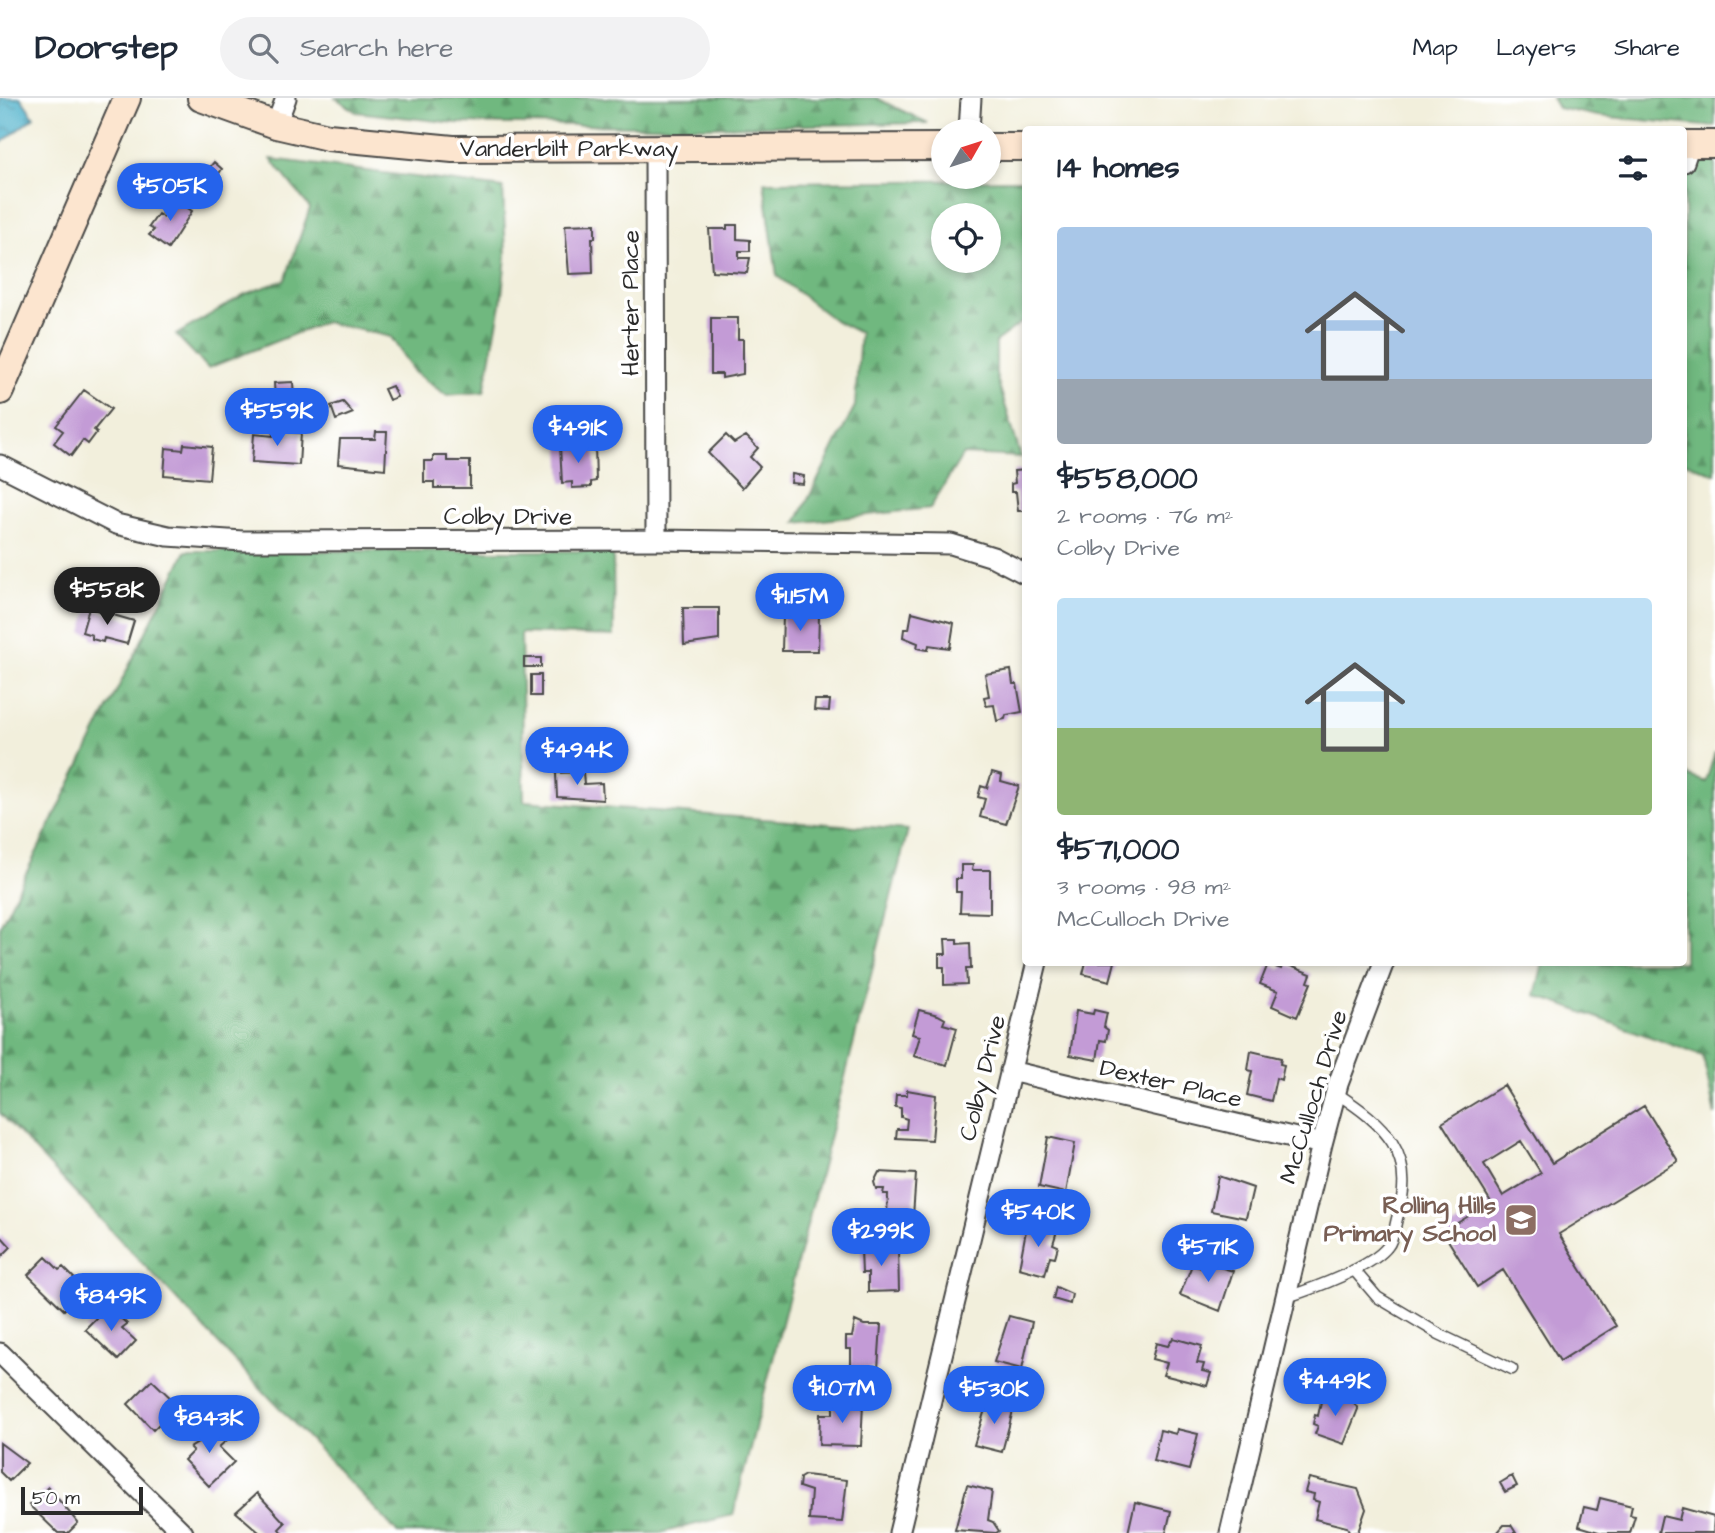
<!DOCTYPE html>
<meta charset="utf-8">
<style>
:root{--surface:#fff;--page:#f2f2f3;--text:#1f2937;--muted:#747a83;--line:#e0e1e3;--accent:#2563eb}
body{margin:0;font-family:"Architects Daughter",sans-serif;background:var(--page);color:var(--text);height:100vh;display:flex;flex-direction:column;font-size:26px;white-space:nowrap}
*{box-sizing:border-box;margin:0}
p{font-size:23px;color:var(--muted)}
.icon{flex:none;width:38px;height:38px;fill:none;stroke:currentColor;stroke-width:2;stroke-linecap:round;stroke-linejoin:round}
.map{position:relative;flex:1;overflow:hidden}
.details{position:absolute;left:1022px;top:28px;width:665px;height:840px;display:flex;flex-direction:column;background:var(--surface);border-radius:7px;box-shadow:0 4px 10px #0003}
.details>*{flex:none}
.needle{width:46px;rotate:51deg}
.controls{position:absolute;left:931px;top:21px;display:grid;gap:14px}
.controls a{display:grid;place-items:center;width:70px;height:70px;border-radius:50%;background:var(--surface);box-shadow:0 4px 10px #0003;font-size:35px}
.scale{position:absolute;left:21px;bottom:18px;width:122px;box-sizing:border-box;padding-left:7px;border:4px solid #2b2b2b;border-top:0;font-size:19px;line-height:24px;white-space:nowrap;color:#2b2b2b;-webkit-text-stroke:5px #fff;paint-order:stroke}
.price{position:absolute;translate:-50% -60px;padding:0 16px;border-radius:24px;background:var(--accent);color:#fff;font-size:23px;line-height:46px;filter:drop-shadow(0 2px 4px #0008)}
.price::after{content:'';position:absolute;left:50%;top:42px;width:21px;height:16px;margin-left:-10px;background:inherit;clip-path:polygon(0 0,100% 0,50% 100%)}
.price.active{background:#222;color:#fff}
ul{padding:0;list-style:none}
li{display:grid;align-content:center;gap:14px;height:371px;padding:0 35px}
li span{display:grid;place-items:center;height:217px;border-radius:7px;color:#555}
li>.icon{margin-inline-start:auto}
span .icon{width:126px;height:126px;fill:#fffc;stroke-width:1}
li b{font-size:30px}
h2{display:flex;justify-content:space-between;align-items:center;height:84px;padding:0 35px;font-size:30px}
header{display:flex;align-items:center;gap:42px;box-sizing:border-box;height:98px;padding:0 35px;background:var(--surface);border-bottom:2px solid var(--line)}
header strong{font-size:33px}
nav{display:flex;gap:38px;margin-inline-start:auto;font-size:24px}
.search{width:490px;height:63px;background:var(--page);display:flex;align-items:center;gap:18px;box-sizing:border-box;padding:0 24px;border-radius:38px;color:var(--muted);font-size:26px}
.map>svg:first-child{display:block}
.forest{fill:url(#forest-firs);stroke:#4d7255;stroke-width:2;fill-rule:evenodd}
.water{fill:url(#water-ripples);stroke:#3b6e7a;stroke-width:2}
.building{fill:#c39bd6;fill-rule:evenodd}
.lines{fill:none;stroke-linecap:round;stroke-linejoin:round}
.lane-casing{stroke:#494846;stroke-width:13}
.street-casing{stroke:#494846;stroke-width:23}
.secondary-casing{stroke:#494846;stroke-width:30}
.lane{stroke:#fff;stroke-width:10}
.street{stroke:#fff;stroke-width:19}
.secondary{stroke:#fce5cf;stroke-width:26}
.labels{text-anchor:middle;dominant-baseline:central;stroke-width:7;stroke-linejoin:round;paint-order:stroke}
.street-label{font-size:24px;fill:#2b2b2b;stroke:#fff}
.education-label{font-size:24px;font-weight:bold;fill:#785e54;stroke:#fff;text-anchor:end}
</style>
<header>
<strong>Doorstep</strong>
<div class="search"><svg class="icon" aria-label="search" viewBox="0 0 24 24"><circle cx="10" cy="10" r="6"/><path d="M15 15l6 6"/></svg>Search here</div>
<nav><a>Map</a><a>Layers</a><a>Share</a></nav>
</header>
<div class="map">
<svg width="1715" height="1435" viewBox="0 0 1715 1435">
<defs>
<pattern id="forest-firs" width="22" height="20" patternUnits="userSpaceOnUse" patternTransform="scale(1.75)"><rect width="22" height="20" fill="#6fb87f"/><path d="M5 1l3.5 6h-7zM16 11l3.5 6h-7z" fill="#5b9668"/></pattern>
<pattern id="water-ripples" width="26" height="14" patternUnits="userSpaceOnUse" patternTransform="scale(1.75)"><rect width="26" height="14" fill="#4bb0ca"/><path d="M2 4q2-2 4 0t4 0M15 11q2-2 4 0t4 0" fill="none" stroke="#3f8fa4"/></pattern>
</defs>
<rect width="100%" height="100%" fill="#fff"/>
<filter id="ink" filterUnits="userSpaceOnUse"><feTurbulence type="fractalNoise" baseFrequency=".0143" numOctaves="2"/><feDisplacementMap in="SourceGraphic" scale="14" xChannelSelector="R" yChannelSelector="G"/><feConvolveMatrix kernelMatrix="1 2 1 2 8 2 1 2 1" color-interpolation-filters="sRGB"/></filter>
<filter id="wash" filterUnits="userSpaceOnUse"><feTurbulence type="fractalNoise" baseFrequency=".00686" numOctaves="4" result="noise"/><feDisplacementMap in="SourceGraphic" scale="28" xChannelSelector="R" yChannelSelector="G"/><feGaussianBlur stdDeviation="1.57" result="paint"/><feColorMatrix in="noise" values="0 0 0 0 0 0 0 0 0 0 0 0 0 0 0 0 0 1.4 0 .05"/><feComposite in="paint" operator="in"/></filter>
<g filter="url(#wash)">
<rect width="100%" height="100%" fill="#f2efdc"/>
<!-- forest -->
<path class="forest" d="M336 0H876L928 25 703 29 455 25 356 14Z
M1552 0H1715V29L1598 18 1558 10Z
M1690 46 1715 64V376L1684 364V64Z
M271 61 503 90 506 158 501 206 484 294 446 297 414 274 391 239 325 224 208 270 176 237 245 196 285 182 310 110Z
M1025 82V222L996 243V277L1021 359 963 356 930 410 796 425 855 308 860 235 834 222 777 178 764 84ZM943 117H989V163H943Z
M186 453H613L614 538 521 535 524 703 908 732 733 1417 660 1435H398L0 1015V828Z
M1715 654V1017L1703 958 1535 897 1543 865 1684 864V676L1706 684Z"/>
<!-- water -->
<path class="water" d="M0 0H21L34 19 0 46Z"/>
<g id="blocks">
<!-- building -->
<path class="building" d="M214 64 222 71 218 77 209 70Z
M173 100 192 113 168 151 149 137 154 132 149 129 158 116 163 119 165 116 162 115Z
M595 126V140H592L593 175 569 176 565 127Z
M727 127H737V141L750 142V153H739V160H750L747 175 712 173 709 131H727Z
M711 220H738V241H743V276L722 280V276H711Z
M293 284 294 300H275L274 285Z
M392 288 397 299 389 302 384 291Z
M84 292 111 311 94 332 97 334 88 346 83 342 71 358 54 345 63 333 56 328Z
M343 304 353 315 336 322 331 308Z
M273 333 301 335 299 367 252 364 254 336 273 338Z
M376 334H387L385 371 338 366 340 341H375Z
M726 337 734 345 746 338 758 350 750 359 760 369 742 390 708 355Z
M184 346 212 349 209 381 164 377 166 350 183 352Z
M595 347 596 383 591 384V389L572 390V384L562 385 560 348Z
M433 358H447V363H470V390H434V384H424V363H433Z
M1026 372V413H1018L1016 394H1011V386L1015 385 1014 373Z
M792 376 804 378 803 386 791 385Z
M89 510 134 523 127 546 104 540 103 544 92 541V537L82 534Z
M683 510H719V542L684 547Z
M912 514 954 525 950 550 929 547 928 552 917 550 918 545 903 539 904 531H909Z
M783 517H819L818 553H782Z
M524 560H541V569H524Z
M1011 572 1013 586H1017L1022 614 1006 617 1005 621 997 623 994 607 986 608 984 599 989 598 985 576Z
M531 577H541V598H531Z
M815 602H830L829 613 814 612Z
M583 674 584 686 602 685 603 702 557 699 556 675Z
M992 674 1002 677 1001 683 1019 688 1006 726 980 719 985 701 978 699 981 688 987 690Z
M961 767H973L972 772H990V815L960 814 961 794H956V781H961Z
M945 841H957V846L970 845 971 871H966L967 886 944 887V869H939V856H946Z
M1086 864H1115L1110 883 1083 876Z
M1283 865 1311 876 1308 884 1311 885 1297 919 1272 908 1278 893 1260 886 1268 866 1281 871Z
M919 912 938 917 945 921 943 926 957 930 947 967 914 958 920 938 912 936Z
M1094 912 1107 915 1104 929 1108 932 1106 943 1100 942 1097 962 1070 957 1076 913 1093 916Z
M1251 953 1281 960 1280 966 1284 967 1281 982 1276 980 1271 1003 1247 997 1252 973 1248 972Z
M1504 987 1552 1065 1644 1008 1678 1063 1559 1136 1616 1228 1560 1263 1503 1172 1477 1189 1443 1134 1491 1104 1442 1025ZM1521 1043 1541 1075 1503 1098 1484 1066Z
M907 992 936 997 932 1042 896 1040 897 1031H906L907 1021 901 1019V1010L895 1009 896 997H907Z
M1048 1039 1075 1045 1066 1095 1039 1089Z
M879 1074 916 1076 913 1118 887 1117 888 1096H883L884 1091H876L874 1084Z
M1218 1078 1253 1090 1246 1120 1211 1113Z
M1027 1127 1044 1131 1045 1127 1052 1129 1056 1136 1053 1146 1058 1148 1055 1159 1050 1158 1045 1177 1019 1170Z
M0 1137 11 1149 0 1160Z
M872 1148 898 1150 899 1193 868 1194V1175H862L861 1151Z
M1206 1158 1218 1162 1216 1168 1233 1173 1220 1213 1180 1197 1192 1167 1202 1170Z
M46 1159 59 1172 63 1169 85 1191 64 1212 28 1177Z
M1056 1189 1072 1196 1070 1206 1053 1201Z
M108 1208 127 1226 122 1230 136 1243 118 1262 85 1231Z
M1009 1218 1032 1224 1022 1271 994 1264Z
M855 1223 864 1227H881L878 1271H851V1251H846V1239H852Z
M1173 1240 1202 1248 1197 1265 1204 1266 1202 1273 1211 1275 1207 1288 1163 1277 1167 1265 1152 1261 1156 1245 1168 1248Z
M152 1282 178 1307 153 1332 128 1306Z
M1323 1294 1353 1303 1358 1311 1344 1346 1315 1336 1318 1328 1313 1326 1315 1317 1318 1318Z
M836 1300H843L847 1305H863L861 1348 819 1347 820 1316H833V1304Z
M988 1302 1014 1309 1002 1354 974 1347Z
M207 1324 223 1334 227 1342 219 1349 234 1364 209 1388 184 1362 193 1353 190 1350 201 1343 199 1332Z
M1177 1331 1198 1336 1189 1372 1153 1363 1160 1332 1176 1336Z
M0 1345 27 1365 9 1383 0 1374Z
M805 1377 847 1382 842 1424 809 1422 811 1393 799 1389 800 1380Z
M1512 1378 1517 1388 1505 1394 1500 1385Z
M1309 1380 1358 1391 1366 1411 1358 1434 1350 1435 1347 1429 1315 1421 1319 1404 1313 1402 1314 1396 1305 1394Z
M967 1387 992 1393 988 1422 993 1424 999 1433 996 1435 955 1432Z
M48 1389 78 1425 68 1435H58L29 1407Z
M257 1395 285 1425 279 1431 282 1435H260L236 1414Z
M1600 1400 1632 1408 1630 1417 1635 1418 1630 1435H1602L1579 1428 1584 1409 1597 1412Z
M1135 1404 1171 1413 1166 1435H1128Z
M1682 1410 1714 1419 1713 1435H1658L1662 1418 1679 1422Z
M1504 1427H1511L1516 1435H1497Z"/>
</g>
</g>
<g filter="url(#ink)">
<use href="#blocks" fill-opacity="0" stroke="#494846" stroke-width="2"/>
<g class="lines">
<defs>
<path id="lane" d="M1354 1172 1377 1199 1439 1236 1512 1271
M1287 1199C1312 1191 1373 1169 1388 1148 1394 1141 1395 1126 1398 1117 1417 1055 1384 1026 1336 995"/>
<path id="street" d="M276 27 286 0
M969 33 971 0
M655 51 656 442
M1684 64 1690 46
M0 367 116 426 168 438 243 443 656 442 951 446 993 459 1026 476
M1010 973 1322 1046
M0 1255 183 1435
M899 1435 1037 864
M1230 1435 1322 1046 1338 986 1384 864"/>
<path id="secondary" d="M201 0 276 27 328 39 453 51 943 49
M1684 46H1715
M989 49H1026
M0 293 127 0"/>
</defs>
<!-- lane casing -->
<use href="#lane" class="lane-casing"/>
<!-- street casing -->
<use href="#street" class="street-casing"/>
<!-- secondary casing -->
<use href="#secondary" class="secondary-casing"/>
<!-- lane -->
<use href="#lane" class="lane"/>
<!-- street -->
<use href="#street" class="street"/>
<!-- secondary -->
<use href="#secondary" class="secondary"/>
</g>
</g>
<!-- icons -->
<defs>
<symbol id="school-square" viewBox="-11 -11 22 22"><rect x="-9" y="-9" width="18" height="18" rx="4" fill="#8d6e63" stroke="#fff"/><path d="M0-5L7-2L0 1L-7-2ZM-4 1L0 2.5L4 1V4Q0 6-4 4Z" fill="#fff"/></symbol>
</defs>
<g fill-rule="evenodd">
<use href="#school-square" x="1502" y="1103" width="38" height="38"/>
</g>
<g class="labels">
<!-- street labels -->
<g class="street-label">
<text x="569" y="51">Vanderbilt Parkway</text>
<text transform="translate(631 205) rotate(-90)">Herter Place</text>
<text x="508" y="419">Colby Drive</text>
<text transform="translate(983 980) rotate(-76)">Colby Drive</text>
<text transform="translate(1171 986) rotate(13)">Dexter Place</text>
<text transform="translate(1314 999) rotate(-73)">McCulloch Drive</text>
</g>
<!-- education labels -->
<g class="education-label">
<text x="1496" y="1108">Rolling Hills<tspan x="1496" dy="28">Primary School</tspan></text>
</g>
</g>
</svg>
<div class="controls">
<a><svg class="needle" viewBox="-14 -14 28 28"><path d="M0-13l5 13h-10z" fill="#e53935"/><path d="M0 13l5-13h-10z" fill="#747a83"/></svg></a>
<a><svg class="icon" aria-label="locate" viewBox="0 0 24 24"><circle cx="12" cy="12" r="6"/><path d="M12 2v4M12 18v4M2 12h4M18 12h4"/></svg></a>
</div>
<div class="scale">50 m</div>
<b class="price" style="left:170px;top:125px">$505K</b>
<b class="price" style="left:277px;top:350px">$559K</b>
<b class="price" style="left:578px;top:367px">$491K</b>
<b class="price active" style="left:107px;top:529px">$558K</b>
<b class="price" style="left:800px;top:535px">$1.15M</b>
<b class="price" style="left:577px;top:689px">$494K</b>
<b class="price" style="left:1038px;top:1151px">$540K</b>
<b class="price" style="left:881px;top:1170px">$299K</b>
<b class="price" style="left:1208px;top:1186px">$571K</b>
<b class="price" style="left:111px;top:1235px">$849K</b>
<b class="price" style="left:1335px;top:1320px">$449K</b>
<b class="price" style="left:842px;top:1327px">$1.07M</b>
<b class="price" style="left:994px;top:1328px">$530K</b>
<b class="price" style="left:209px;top:1357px">$843K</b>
<section class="details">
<h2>14 homes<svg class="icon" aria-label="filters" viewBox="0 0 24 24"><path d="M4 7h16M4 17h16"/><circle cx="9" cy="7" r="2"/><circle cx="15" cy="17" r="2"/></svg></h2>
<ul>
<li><span style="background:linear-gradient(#a9c7e8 70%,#9aa5b1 0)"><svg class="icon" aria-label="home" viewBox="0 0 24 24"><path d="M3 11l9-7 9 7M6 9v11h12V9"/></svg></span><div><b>$558,000</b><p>2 rooms · 76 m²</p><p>Colby Drive</p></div></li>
<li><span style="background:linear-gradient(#bfe0f5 60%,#8fb573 0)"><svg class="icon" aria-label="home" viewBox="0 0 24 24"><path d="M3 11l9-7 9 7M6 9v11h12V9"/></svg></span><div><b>$571,000</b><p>3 rooms · 98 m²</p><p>McCulloch Drive</p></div></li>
</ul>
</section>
</div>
